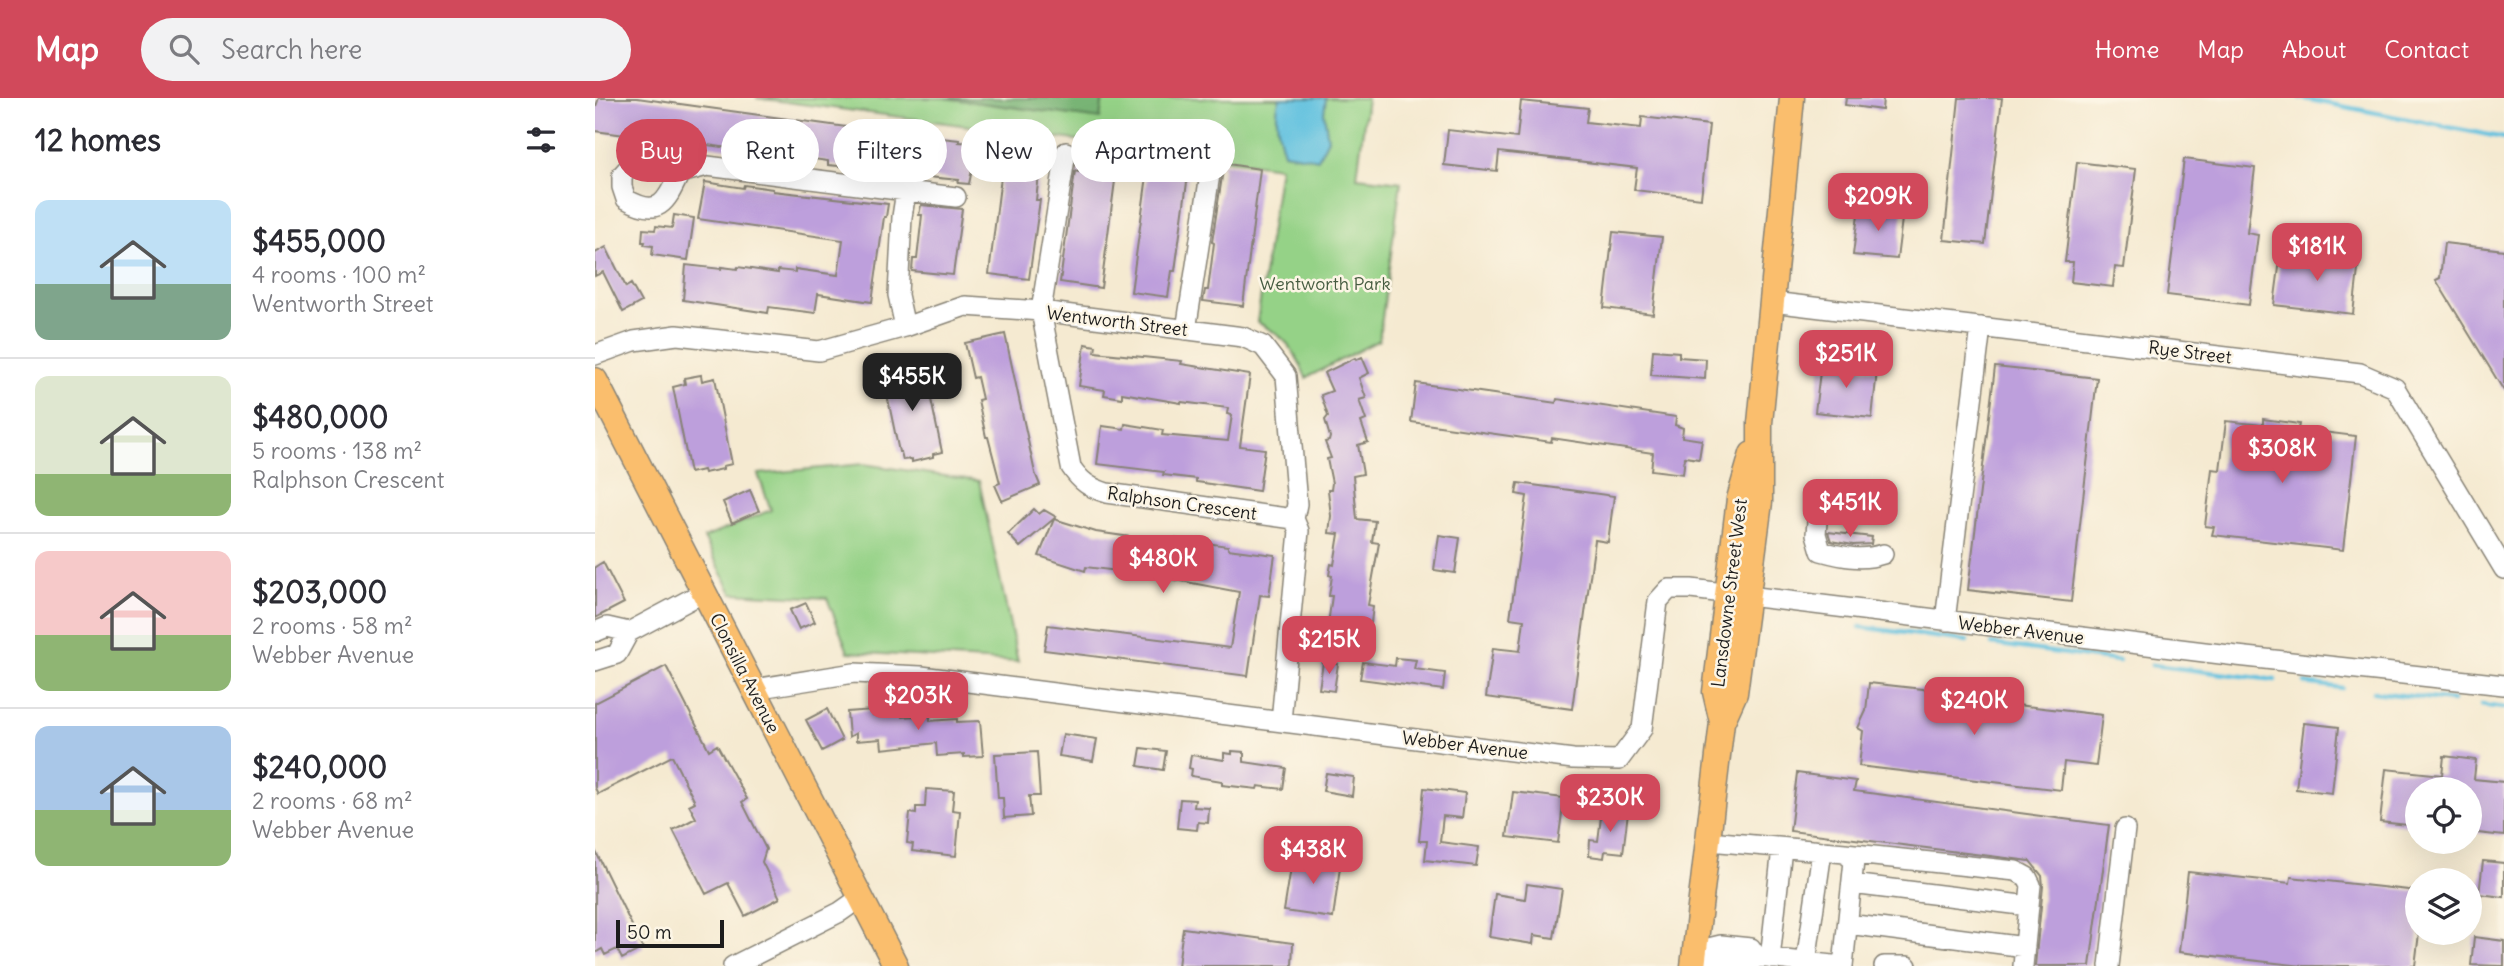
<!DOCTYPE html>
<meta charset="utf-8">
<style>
:root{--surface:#fff;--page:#f2f2f3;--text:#2b2b33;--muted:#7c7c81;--line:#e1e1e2;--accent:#d1495b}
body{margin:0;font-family:Delius,sans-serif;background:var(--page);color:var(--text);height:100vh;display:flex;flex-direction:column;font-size:26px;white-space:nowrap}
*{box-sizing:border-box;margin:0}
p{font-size:23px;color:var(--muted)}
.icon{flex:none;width:38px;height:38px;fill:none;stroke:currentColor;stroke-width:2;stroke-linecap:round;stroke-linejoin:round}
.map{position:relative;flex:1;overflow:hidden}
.sheet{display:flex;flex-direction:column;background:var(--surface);width:595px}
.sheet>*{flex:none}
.guide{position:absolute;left:21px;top:21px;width:665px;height:63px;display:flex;gap:14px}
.tools{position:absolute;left:1810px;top:679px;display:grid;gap:14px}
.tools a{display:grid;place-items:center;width:77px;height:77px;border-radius:50%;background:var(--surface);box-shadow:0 7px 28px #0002;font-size:35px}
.scale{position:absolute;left:21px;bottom:18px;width:108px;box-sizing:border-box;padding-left:7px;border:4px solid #1c1c1c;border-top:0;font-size:19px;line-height:24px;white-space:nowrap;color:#1c1c1c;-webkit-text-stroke:5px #fcf5e5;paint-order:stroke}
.price{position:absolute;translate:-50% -60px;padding:0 16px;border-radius:14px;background:var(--accent);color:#fff;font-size:23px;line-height:46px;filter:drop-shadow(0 2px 4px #0008)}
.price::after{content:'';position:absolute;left:50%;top:42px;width:21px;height:16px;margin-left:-10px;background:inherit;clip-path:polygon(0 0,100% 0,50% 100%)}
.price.on{background:#222;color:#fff}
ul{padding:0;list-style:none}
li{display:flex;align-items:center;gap:21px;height:175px;padding:0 35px}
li+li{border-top:2px solid var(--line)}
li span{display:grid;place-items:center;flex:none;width:196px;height:140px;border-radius:14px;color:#555}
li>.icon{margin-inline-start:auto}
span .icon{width:84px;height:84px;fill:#fffc;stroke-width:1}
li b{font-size:30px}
h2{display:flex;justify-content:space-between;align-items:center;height:84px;padding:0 35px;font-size:30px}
.pill{padding:0 24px;border-radius:32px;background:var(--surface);box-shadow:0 7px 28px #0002;font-size:24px;line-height:63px}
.pill.on{background:var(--accent);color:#fff}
header{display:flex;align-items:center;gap:42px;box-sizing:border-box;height:98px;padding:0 35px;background:var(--accent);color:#fff}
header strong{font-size:33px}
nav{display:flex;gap:38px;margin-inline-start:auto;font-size:24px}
.search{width:490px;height:63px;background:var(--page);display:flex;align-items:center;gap:18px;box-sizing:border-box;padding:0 24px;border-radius:38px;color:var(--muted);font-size:26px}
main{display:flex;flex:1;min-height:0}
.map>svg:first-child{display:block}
.green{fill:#95d287;stroke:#587752;stroke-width:2}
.forest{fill:#78b474;stroke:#4a6848;stroke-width:2}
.water{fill:#61c1df;stroke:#3e6e7e;stroke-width:2}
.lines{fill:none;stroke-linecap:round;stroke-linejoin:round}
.stream{stroke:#61c1df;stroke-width:4.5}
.building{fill:#bd9fdc}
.minor-casing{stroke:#888376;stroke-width:22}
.major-casing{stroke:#888376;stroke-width:27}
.minor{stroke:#fff;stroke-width:19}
.major{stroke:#fabe6d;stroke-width:24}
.labels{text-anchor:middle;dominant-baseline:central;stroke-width:5;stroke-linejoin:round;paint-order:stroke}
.park-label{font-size:18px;fill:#465c41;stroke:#fcf5e5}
.street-label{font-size:18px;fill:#1c1c1c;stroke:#fcf5e5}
</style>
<header>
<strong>Map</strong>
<div class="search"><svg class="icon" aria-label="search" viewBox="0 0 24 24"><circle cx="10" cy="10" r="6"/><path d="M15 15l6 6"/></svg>Search here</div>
<nav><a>Home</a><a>Map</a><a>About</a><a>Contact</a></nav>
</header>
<main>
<section class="sheet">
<h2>12 homes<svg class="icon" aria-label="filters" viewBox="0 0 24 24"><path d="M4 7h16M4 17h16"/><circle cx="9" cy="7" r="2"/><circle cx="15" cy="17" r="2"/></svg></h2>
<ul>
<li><span style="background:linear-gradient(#bfe0f5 60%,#7fa58c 0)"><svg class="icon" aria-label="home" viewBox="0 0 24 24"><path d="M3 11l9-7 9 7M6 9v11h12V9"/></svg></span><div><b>$455,000</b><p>4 rooms · 100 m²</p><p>Wentworth Street</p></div></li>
<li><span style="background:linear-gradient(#dfe7d0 70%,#8fb573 0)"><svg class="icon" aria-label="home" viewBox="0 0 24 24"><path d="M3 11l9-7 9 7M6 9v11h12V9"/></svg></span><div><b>$480,000</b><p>5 rooms · 138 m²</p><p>Ralphson Crescent</p></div></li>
<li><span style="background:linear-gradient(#f6c9c9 60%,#8fb573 0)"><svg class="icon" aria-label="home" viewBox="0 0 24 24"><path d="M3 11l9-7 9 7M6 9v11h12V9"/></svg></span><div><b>$203,000</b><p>2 rooms · 58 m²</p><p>Webber Avenue</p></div></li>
<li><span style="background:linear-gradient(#a9c7e8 60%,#8fb573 0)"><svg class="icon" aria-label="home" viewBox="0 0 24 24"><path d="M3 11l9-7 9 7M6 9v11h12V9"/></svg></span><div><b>$240,000</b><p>2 rooms · 68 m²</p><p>Webber Avenue</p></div></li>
</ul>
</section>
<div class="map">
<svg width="1909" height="868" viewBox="0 0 1909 868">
<rect width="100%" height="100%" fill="#fcf5e5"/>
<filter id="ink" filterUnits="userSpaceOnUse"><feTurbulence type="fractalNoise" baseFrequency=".0143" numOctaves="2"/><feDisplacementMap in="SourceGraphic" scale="14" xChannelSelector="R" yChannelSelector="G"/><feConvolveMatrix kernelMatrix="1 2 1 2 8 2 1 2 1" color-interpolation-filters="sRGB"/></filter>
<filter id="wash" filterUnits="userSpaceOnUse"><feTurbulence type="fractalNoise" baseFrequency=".00686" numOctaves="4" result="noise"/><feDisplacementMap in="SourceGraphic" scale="28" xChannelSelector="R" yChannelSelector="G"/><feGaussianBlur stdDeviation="1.57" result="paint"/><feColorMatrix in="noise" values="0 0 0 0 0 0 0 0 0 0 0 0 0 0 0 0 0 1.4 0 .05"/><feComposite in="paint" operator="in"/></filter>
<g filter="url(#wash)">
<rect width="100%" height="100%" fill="#f5ead1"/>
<!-- green -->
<path class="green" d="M161 0H772L762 79 806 84 784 242 711 280C699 250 691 239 662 224L685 69Z
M268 366 384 383 423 564 253 554 232 500 137 495 109 440 176 412 163 376Z"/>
<!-- forest -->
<path class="forest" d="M349 0H508L505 21Z"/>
<!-- water -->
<path class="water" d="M685 0H731L729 15 733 41 723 61 689 55C684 38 678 18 685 0Z"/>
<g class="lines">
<!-- stream -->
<path class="stream" d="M1705 0 1909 40
M1265 529 1372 543
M1397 546 1524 563
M1557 567 1680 582
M1710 585 1747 590
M1779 594 1858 603
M1886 607 1909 610"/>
</g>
<g id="blocks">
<!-- building -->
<path class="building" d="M4 0H42L273 32 365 42 364 44 380 45 378 67 374 86 363 85 364 82 312 77V74L233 67V63L205 59 204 63 175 59 176 56 105 46V50L76 43 0 33V11Z
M1251 0H1288L1287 12 1250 7Z
M1364 0H1407L1390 146 1349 142Z
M926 3 993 10 991 24 1046 30 1047 19 1114 27 1106 100 1039 92 1042 70 904 54 902 73 849 67 853 32 922 40Z
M411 38 448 43 441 102H445L434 181 394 176Z
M486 47 524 52 506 190 465 184 480 73 483 74Z
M563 55 595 62 580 173H577L573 199 536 194 555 56 563 58Z
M1589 61 1660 70 1652 135 1663 137 1654 207 1572 197Z
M1482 64 1541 71 1529 170 1520 169 1518 189 1476 184 1478 164H1470Z
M627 65 665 71 648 208 608 203 610 192H613L619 145 617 144 628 72Z
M110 84 148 90 149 87 178 91V93L293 106 291 119H289L277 204 223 196 220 215 174 209 173 215 88 202 91 167 126 171V169L142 171 143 169 183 175V172L200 174V171L243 177 248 142 103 121Z
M326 107 367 111 358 177 317 173 318 161H322L327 117H324Z
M1264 108 1308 113 1302 161 1258 157Z
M79 117 99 120 93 162 57 157 58 148 49 147 50 144H47L48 131 60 132 61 128 77 130Z
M1018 134 1067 139 1058 216 1009 210Z
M1849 145 1909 152V293L1841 182 1845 180Z
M11 149 31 189 36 186 46 204 28 214 8 174 0 178V155Z
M1686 154 1764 163 1758 216 1679 207Z
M410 236 440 375 445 387 407 403 400 387 405 385 393 339H391L383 302 387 301 382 279 378 280 370 245Z
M490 246 501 248 500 254 587 263 586 266 655 277 645 348 670 351 664 393 601 384V381L568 377 569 374 502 366 507 328 529 331 530 326 568 332 567 337 633 343 637 317 632 316 633 310 586 304V305L527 295V300L509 297 510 292 484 288Z
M1058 252 1084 254V259L1111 261 1110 281 1056 277Z
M767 259 774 275 764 280 771 300 764 302 771 322 766 324 773 344 763 347 768 376 758 378 762 421 780 423 777 444 784 445 773 507 778 508 776 525 770 524 767 543 726 537 728 525 733 526 737 498H734L737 478 734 477 736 466 739 467 744 436 734 435 736 418 733 392H736L737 385 732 361 736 360 730 344 734 343 735 339 730 322 733 318 726 297 737 293 729 275 760 260 761 262Z
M1232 261 1259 264V269L1282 272 1277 320 1220 314 1226 266 1232 267Z
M316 265 317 270 329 268 347 354 338 356V359L317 364V361L308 362 306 354H304L288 277 300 274 299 269Z
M1400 269 1502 280 1476 504 1373 492Z
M106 277 107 283 120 280 137 366 128 368V371L109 375 108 372 95 375 78 289 90 286 89 280Z
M821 285 961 305 962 301 1081 319 1080 327 1088 330 1087 339 1107 342 1104 361 1090 359 1088 376 1056 372 1058 355 957 340 956 344 816 324Z
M1668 321 1704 326 1703 331 1761 338 1748 452 1617 437 1619 429 1610 428 1617 371 1625 372 1631 323 1668 327Z
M923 385 1019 398 1013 444 1000 442 977 611 891 599 898 550 925 553 929 522 915 520 932 398 921 396Z
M155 392 164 413 137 425 128 404Z
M439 411 444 416 449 412 461 419 425 449 413 436Z
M459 421 501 434 564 443V439L583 441 633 448V451L640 452 680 457 674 498 665 497 653 578 449 552 453 527 635 550 644 494 555 477 491 469 490 473 444 458Z
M1233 434 1277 439 1276 446 1258 447 1236 443Z
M844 437 865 440 860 475 839 472Z
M8 464 29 505 0 520V469Z
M211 505 220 524 204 531 195 512Z
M801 560 821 562 819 571 850 575 848 592 765 581 768 564 800 568Z
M728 564 743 566 739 593 724 591Z
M71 568 114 652 122 647 152 701 147 704 171 751 167 764 185 800 150 818 133 785 111 796 78 732 101 720 94 707 100 704 77 658 3 696 0 690V605Z
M1274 585 1372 596V601L1507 617 1501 668 1469 664 1466 692 1264 668 1268 633 1263 630 1271 613Z
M232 611 247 642 227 653 211 622Z
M278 612V617L307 614V619L335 617V623L362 621V624L385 623 388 658 369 659V656L342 658 341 645 287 651 286 641 261 643V635L254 639 252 614Z
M1709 625 1744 629 1737 695 1701 691Z
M468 636 502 641 498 663 464 658Z
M546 650 571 653 568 672 543 668Z
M637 653 649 654V664L691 670 688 691 663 688 662 691 627 687V683L596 678 597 671 594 670 596 657 629 662V655L637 656Z
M442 654 445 698H434L436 718 409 720 408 700H403L400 656Z
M1849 658 1881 662 1879 681 1909 684V738L1874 734V691H1822V728L1785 724 1791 671 1847 677Z
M731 675 759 679 757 698 728 693Z
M1202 675 1261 683 1259 693 1514 727 1495 868H1440L1448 788 1447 778 1435 763 1195 733Z
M829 690 870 695 867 720 848 718 845 744 884 749 881 768 830 762 832 743H824Z
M331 691 359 693 357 712 365 713 361 758 317 753 318 746 312 745 315 715 321 716V709H330Z
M918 694 969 700 963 745 912 739Z
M585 701 600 702 599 709 614 710 613 725 603 724 602 732 582 730Z
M1007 711 1033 714 1028 755 1010 753 1009 760 994 758 995 742 1003 743Z
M0 752 48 850 27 861 22 851 10 857 7 851 0 855Z
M698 757 746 762 738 820 689 813Z
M1888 763 1909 765V799L1884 796Z
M1593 774 1695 785 1696 779 1822 793V835H1824L1820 868H1708L1584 854Z
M932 786 967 791 959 840 939 837 938 846 894 839 900 796 930 801Z
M588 830 698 845 697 868H583Z
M1879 839 1909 843V868L1876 867Z"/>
</g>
</g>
<g filter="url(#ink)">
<use href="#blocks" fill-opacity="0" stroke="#888376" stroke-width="2"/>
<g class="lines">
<defs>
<path id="minor" d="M471 54 446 213 476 369C486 384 495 390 512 395L699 421
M85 75C71 104 65 120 31 101L27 89V77C49 50 58 61 85 75L112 68 311 93 307 119 303 197 310 229
M311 93 361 99
M1177 204 1765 275 1800 290 1909 471
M591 232 616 70
M0 257 39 243 82 237 224 253 310 229 370 208 446 213 648 239 668 248 691 278 702 406 699 421 704 433 686 623
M1223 412 1221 436 1226 453C1248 459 1267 463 1288 456
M1350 523 1386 229
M0 534 12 529 34 534
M0 563 22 556 34 534 109 494
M159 591 259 575 326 578 978 661 1024 662 1047 631 1063 503 1074 491H1096L1642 558 1909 587
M1114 743 1250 755 1259 763 1248 868
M1250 755 1421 773 1432 779 1436 787 1428 868
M1257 786 1434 808
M1253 826 1430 849
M1101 853 1124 864 1152 867 1162 859 1247 868
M1101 853 1126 847 1156 850 1162 859
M1175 861 1187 750
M1211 864 1227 753
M138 868 245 814 265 800
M1289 868H1312
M1514 868 1530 731"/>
<path id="major" d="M0 282 301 868
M1127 624 1120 594 1144 401 1157 356
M1098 868 1127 624 1140 595 1165 404V325L1197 0"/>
</defs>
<!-- minor casing -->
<use href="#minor" class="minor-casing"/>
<!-- major casing -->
<use href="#major" class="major-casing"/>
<!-- minor -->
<use href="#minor" class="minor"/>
<!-- major -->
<use href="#major" class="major"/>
</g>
</g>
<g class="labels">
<!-- park labels -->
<g class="park-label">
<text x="730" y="185">Wentworth Park</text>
</g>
<!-- street labels -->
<g class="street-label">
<text transform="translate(522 223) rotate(7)">Wentworth Street</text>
<text transform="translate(1595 254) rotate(7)">Rye Street</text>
<text transform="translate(587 405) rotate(8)">Ralphson Crescent</text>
<text transform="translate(1134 495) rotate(-83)">Lansdowne Street West</text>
<text transform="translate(1426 532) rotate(7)">Webber Avenue</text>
<text transform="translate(150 575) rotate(63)">Clonsilla Avenue</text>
<text transform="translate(870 647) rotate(7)">Webber Avenue</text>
</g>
</g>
</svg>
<div class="tools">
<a><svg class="icon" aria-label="locate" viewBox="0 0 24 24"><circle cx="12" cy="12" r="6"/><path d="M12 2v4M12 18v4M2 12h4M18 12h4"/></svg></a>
<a><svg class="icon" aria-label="layers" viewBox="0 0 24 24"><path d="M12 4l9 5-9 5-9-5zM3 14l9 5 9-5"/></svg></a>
</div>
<div class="scale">50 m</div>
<b class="price" style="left:1283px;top:135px">$209K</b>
<b class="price" style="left:1722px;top:185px">$181K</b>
<b class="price" style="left:1251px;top:292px">$251K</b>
<b class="price on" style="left:317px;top:315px">$455K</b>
<b class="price" style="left:1687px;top:387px">$308K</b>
<b class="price" style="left:1255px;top:441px">$451K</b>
<b class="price" style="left:568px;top:497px">$480K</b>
<b class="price" style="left:734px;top:578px">$215K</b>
<b class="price" style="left:323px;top:634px">$203K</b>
<b class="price" style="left:1379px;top:639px">$240K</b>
<b class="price" style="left:1015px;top:736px">$230K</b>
<b class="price" style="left:718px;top:788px">$438K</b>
<div class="guide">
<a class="pill on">Buy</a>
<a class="pill">Rent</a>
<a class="pill">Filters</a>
<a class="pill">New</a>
<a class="pill">Apartment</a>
</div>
</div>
</main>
